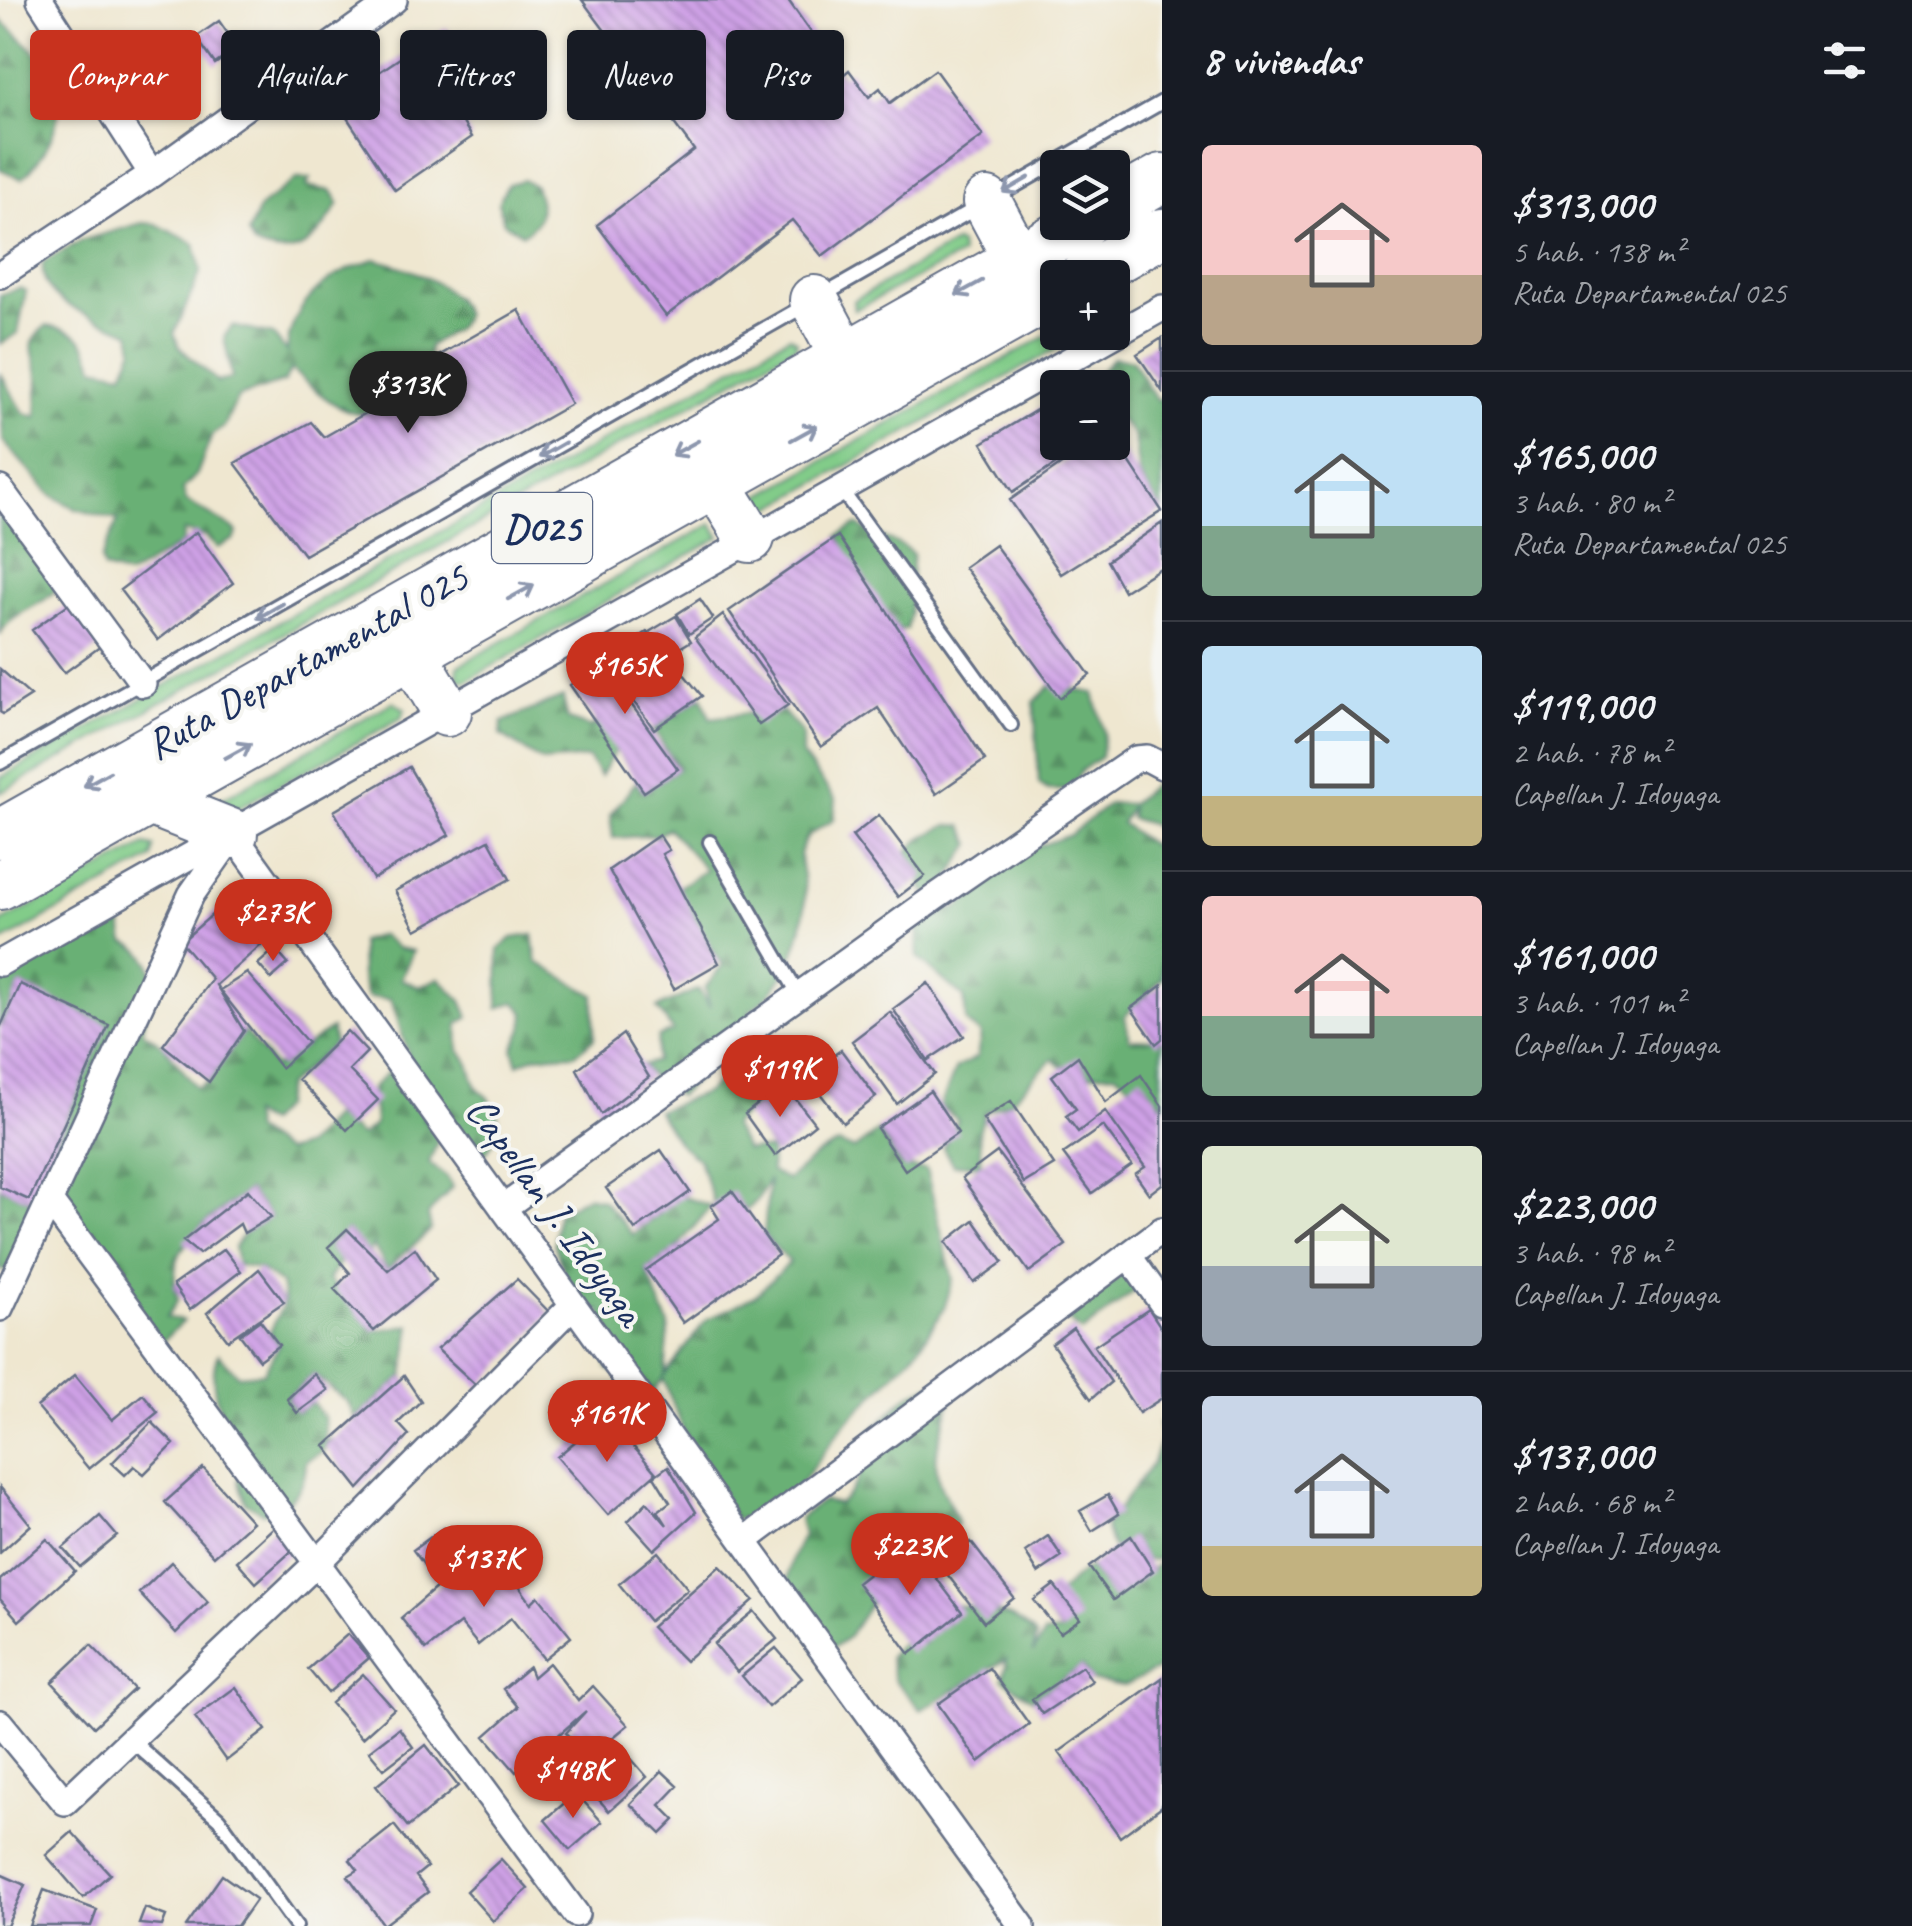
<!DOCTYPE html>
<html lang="es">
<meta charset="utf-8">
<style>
:root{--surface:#171b24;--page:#242831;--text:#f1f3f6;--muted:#9ea1a6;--line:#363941;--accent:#c8321e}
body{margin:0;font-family:Caveat,sans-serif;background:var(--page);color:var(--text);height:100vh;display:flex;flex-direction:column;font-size:38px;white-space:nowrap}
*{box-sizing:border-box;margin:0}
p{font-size:32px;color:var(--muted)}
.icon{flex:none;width:55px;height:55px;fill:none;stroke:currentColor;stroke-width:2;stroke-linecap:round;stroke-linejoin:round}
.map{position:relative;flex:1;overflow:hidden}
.drawer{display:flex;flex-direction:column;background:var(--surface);width:750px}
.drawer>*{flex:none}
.top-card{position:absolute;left:30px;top:30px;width:950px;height:90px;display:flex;gap:20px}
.controls{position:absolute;left:1040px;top:150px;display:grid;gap:20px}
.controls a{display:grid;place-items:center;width:90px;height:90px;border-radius:10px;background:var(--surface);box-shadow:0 2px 8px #0004;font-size:50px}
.price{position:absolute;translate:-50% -85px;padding:0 22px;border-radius:35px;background:var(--accent);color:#fff;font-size:32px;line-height:65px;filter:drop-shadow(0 2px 5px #0008)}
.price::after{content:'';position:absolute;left:50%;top:60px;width:30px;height:22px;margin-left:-15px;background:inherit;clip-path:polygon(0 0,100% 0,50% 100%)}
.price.on{background:#222;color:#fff}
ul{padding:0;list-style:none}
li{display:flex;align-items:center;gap:30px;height:250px;padding:0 40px}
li+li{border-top:2px solid var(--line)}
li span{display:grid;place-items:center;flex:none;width:280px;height:200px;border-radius:10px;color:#555}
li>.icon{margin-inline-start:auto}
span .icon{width:120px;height:120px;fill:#fffc;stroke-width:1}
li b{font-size:42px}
h2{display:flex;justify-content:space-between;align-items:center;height:120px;padding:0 40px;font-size:42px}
.chip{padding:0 35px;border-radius:10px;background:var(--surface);box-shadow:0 2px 8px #0004;font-size:35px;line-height:90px}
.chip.on{background:var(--accent);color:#fff}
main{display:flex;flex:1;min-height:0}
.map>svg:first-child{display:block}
.green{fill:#82cc89;stroke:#4e7e74;stroke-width:2.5}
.forest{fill:url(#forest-firs);stroke:#42706a;stroke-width:2.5}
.building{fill:url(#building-back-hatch)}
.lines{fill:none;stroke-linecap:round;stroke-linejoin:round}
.lane-casing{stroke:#656f86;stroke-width:18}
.street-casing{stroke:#656f86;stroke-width:30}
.highway-casing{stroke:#656f86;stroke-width:52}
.lane{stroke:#fff;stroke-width:12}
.street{stroke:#fff;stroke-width:25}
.highway{stroke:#fff;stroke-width:48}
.oneway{stroke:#8d97ae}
.labels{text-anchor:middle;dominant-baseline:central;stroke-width:8;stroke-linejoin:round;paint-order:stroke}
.shield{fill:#f6f6f2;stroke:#5d6b8a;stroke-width:2.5}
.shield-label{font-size:40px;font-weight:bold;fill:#1b2f5e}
.street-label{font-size:42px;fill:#1b2f5e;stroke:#f6f6f2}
</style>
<main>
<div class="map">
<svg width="1162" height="1926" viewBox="0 0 1162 1926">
<defs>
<pattern id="forest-firs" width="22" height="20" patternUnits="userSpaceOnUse" patternTransform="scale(2.5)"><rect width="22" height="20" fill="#69b075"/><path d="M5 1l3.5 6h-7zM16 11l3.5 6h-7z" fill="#569063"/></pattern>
<pattern id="building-back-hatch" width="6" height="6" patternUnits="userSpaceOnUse" patternTransform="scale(2.5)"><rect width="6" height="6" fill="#cfa1e6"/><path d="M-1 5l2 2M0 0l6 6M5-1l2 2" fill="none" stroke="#a784be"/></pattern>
</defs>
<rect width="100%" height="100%" fill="#f6f6f2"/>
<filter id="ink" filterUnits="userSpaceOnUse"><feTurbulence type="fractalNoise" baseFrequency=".01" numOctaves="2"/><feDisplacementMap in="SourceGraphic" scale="20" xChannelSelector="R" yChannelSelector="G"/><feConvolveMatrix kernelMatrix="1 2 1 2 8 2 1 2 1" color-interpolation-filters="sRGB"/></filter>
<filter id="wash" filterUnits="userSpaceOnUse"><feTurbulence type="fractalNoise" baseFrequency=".0048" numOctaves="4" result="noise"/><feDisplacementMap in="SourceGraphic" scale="40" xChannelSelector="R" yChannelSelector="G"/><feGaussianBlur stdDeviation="2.25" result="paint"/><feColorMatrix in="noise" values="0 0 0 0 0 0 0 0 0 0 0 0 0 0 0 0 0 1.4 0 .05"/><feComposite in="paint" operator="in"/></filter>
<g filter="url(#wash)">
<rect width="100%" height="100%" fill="#efe7d0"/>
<!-- green -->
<path class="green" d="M955 243 960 245 961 255 854 310 853 301Z
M1057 330 1085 333 757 516 749 502Z
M790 336 797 341 796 346 0 793V778Z
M712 524 720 537 466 681 457 678 458 666Z
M393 702 405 709 401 718 218 819 211 805Z
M145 845 154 847 152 858 0 943V923Z"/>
<!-- forest -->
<path class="forest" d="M0 19C15 34 39 52 50 71 72 109 49 152 22 179L0 169Z
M296 179H310L306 186 332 191 339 203C316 241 299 264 254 245L248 233 260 207Z
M523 180 535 186C543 207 543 222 523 234L504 223 498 203 508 184Z
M142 223 156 224 195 244 201 271 174 334 180 348 218 382 232 378 224 337 232 326 273 335 287 352C289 316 313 287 345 271 354 266 365 265 374 259 405 266 455 284 464 315L458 327 429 346 427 366C413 379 404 394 388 406 354 431 315 390 291 369L284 382 238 397 224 427 212 435 197 474 183 489 186 501 231 527 237 532 235 539 217 548 206 537 184 531 182 543 128 576 104 569 101 559 118 520 76 509 50 494 3 441 0 373 24 413 37 417C37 404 39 389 38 376 35 352 23 344 46 326 78 331 84 337 95 367L123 373 134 348 131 333C99 318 38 306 43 262L83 240Z
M20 288 26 291 18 333 0 344V295Z
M1113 357 1132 360 1156 400 1162 399V511C1156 498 1140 483 1138 469 1133 438 1140 437 1113 414L1112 388 1103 387 1099 374Z
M0 492 60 582C48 609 12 607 0 635Z
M857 525C876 537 896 539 913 554 909 581 913 600 907 629L891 632 838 536Z
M1051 685 1094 693 1104 732 1101 757 1082 770 1069 790H1048L1039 784 1034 702Z
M702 696 710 718 781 709 802 733V755L836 800 834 820C826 825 813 830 808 837 793 856 804 869 805 889 807 933 786 989 749 1011L756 1026 678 1096 656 1082 642 1065 656 1061 658 1037 673 1031 657 1008 698 989 710 1007 705 988 723 965 674 890 706 870 668 828 659 835 613 838 610 815 636 782 644 792 678 769 654 729Z
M563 697 568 720 592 728 596 722 616 734 615 751 600 776 588 758 543 762 501 735 502 722Z
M1157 781 1162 782V834L1150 824 1130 818 1131 807 1121 823 1162 853V979L1125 1016 1129 1039 1162 1040V1105L1153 1103 1116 1073 1072 1075 1052 1059 1011 1101 985 1112 979 1132 981 1164 953 1165 943 1148 958 1120 940 1107 956 1068 977 1057 981 1034 966 1022 964 998 918 958 917 923 936 904 955 910 1033 848 1070 835 1110 803 1131 804Z
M948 825 963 826 972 844C957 862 951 880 934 898L922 889 921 871 907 852 923 837Z
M122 925 125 942C166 957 152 997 142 1031L163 1045 197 1088 209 1081 244 1031 275 1067 331 1029 334 1044 286 1086 282 1107 267 1123 251 1115 254 1131 285 1152 305 1146 334 1116 361 1136 375 1124 372 1088 389 1071 400 1093 408 1054 391 999 367 997 361 977 360 941 381 935 397 948 413 951 401 979 419 987 439 978 462 1001 469 1017 458 1024 459 1050C472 1062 469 1070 476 1085 479 1092 488 1096 492 1103 506 1126 495 1142 480 1160L422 1117 438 1140 429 1163 447 1177 452 1187 428 1215 431 1229C417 1246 400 1252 388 1270L373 1245 368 1255 347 1230 328 1246 341 1262 328 1279 373 1331 411 1325 404 1376 355 1418 348 1402 314 1374 287 1398 297 1413 312 1402 324 1418 325 1444 331 1437 322 1452 306 1461C306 1491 290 1504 263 1513L246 1503 238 1480 259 1467C235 1433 201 1399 218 1354L238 1375 263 1373 279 1345 270 1332 284 1302 281 1284 259 1269 237 1265 234 1247 244 1233 271 1217 248 1190C210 1220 161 1244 178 1300L167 1317 183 1321 159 1345 115 1262 102 1261 67 1212 65 1180 47 1214 33 1193 108 1025 20 985 0 1028V986L35 961Z
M533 935 537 962 594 995V1039L575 1054 536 1056 518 1064 513 1049 523 1029 525 1013 515 1002 498 1008 499 949 512 938Z
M789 1041 809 1046 806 1066 732 1125 746 1150 770 1149 771 1172 787 1180 819 1153 838 1144 854 1149 878 1131 902 1167 926 1169 953 1280 944 1309 916 1352 844 1425 777 1516 719 1520 663 1379 650 1394 607 1368 601 1310 579 1312 554 1244 557 1213 587 1196 603 1200 633 1235 681 1196 711 1206 675 1250 646 1270 669 1325 665 1375 706 1320 756 1295 790 1262 764 1236 769 1179C757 1204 749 1215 719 1218L699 1160 679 1144 657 1111 707 1092 756 1048Z
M0 1187 29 1200 38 1221 13 1272 0 1270Z
M1125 1272 1140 1287 1082 1332 1066 1318Z
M934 1383 952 1399C943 1426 929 1459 941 1487 948 1502 954 1508 957 1524 940 1535 928 1536 909 1542 887 1549 875 1571 862 1589L877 1593 848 1637 825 1653C788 1614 774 1587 803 1535L799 1518 822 1501 839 1504C860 1485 864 1470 860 1442L906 1397Z
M1159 1423 1162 1424V1559L1146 1560 1131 1537 1113 1550 1105 1527 1152 1464 1161 1441Z
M1162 1561V1667L1124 1686 1092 1681 1082 1666 1032 1699 1003 1679 1007 1659 921 1710 894 1680 889 1657 904 1640 923 1644 955 1605C986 1610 1015 1611 1036 1637L1033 1653 1044 1634 1060 1632 1059 1592 1089 1567 1113 1599Z"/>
<g id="blocks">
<!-- building -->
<path class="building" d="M582 0H788L842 76 849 70 869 97 880 88 890 103 935 70 983 136 822 256 792 220 666 316 597 225 694 150Z
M219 21 238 48 215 64 196 37Z
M446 27 486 87 454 109 472 137 395 190 336 101Z
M519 310 571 404 304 555 235 463 311 422 324 437 427 378 421 366Z
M1162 338V391L1137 354Z
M1058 397V442H1090L1013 492 982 443Z
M1112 435 1162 511 1061 574 1010 500 1093 442H1112Z
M1162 523V567L1124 591 1107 561Z
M196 532 233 583 158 640 120 590Z
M838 536 985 760 936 794 878 708 821 747 729 611Z
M995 545 1090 675 1060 698 964 567Z
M700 599 713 618 689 634 677 614Z
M70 603 101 646 64 673 32 630Z
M723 615 788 705 759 725 695 637Z
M676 616 691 641 668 655 702 696 654 729 614 675 660 646 649 632Z
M647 632 657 646 610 675 678 769 644 792 570 685Z
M0 669 31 696 3 714 0 712Z
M409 767 449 835 373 879 334 811Z
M879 815 925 876 898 897 852 836Z
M659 835 669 850 662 854 719 963 674 989 609 870Z
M489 840 510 879 416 930 395 891Z
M246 885 280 928 216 985 244 1031 209 1082 163 1045 212 979 181 942Z
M275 949 288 964 271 979 258 964Z
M247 973 308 1043 281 1068 220 990Z
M928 983 964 1036 928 1060 893 1009Z
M20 984 109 1025 29 1200 0 1187V1028Z
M1162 985V1039L1156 1044 1131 1008Z
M890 1012 935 1074 897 1104 852 1041Z
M347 1031 367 1052 349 1070 378 1100 347 1130 298 1079Z
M623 1034 649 1077 601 1114 577 1069Z
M841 1050 876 1097 843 1123 806 1075Z
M1078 1056 1106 1102 1141 1075 1162 1106V1184L1149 1194 1135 1174 1145 1167 1105 1111 1078 1132 1066 1116 1076 1109 1052 1076Z
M784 1084 815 1124 775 1156 745 1114Z
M930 1091 958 1133 905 1170 877 1128Z
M1011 1101 1054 1165 1024 1183 983 1119Z
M1103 1126 1132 1165 1092 1193 1063 1154Z
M661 1150 690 1192 635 1230 606 1188Z
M997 1152 1066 1245 1029 1272 962 1178Z
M248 1190 271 1217 244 1233 240 1224 199 1254 183 1241Z
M732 1191 778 1255 683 1323 646 1270 719 1219 711 1206Z
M974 1220 1003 1262 974 1283 946 1242Z
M347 1229 388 1270 415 1248 436 1280 374 1331 334 1289 350 1273 328 1247Z
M224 1249 241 1271 190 1310 173 1285Z
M259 1269 284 1302 228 1340 207 1313Z
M517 1279 550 1313 479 1388 437 1349Z
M1149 1309 1162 1329V1398L1139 1413 1094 1346Z
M260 1320 279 1345 259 1360 240 1335Z
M1073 1328 1111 1382 1091 1399 1052 1344Z
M314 1374 328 1390 297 1413 287 1399Z
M75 1375 112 1420 143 1394 158 1412 89 1469 37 1407Z
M404 1376 421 1401 398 1423 409 1435 359 1489 325 1446Z
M606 1415 656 1473 608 1515 557 1457Z
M152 1422 174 1444 144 1474 134 1466 125 1475 112 1463Z
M668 1466 696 1512 654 1550 628 1521 647 1502 667 1525 658 1511 670 1502 654 1476Z
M203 1468 252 1522 214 1556 165 1502Z
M0 1487 31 1525 0 1553Z
M1108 1495 1119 1514 1092 1531 1080 1511Z
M100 1516 117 1536 80 1567 63 1548Z
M274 1527 294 1549 256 1583 237 1561Z
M443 1528 465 1557 435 1580 413 1550Z
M1048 1536 1062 1557 1038 1573 1025 1552Z
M1131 1536 1153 1571 1113 1600 1089 1567Z
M47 1539 75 1571 19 1621 0 1599V1580Z
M909 1542 962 1612 910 1654 857 1583Z
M971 1542 1014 1598 984 1622 940 1565Z
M658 1552 688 1589 649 1621 619 1584Z
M499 1558 531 1603 538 1596 571 1637 544 1659 511 1618 478 1645 460 1623 426 1650 401 1618 466 1562 478 1574Z
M171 1562 208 1602 176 1633 139 1593Z
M720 1566 754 1600 685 1661 651 1627Z
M1054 1585 1080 1619 1060 1633 1034 1600Z
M754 1611 777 1639 737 1672 714 1644Z
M348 1634 369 1658 328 1693 308 1669Z
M91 1645 134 1689 94 1727 52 1682Z
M776 1648 802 1678 768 1707 742 1676Z
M549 1663 578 1701 593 1686 628 1725 588 1758 566 1733 586 1711 516 1772 485 1736 518 1707 503 1689 529 1667 533 1677Z
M1082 1666 1092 1681 1042 1714 1032 1699Z
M989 1668 1029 1724 979 1762 938 1704Z
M363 1674 394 1709 362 1738 331 1703Z
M1162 1678V1806L1120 1837 1059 1752Z
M236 1687 266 1730 226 1761 195 1717Z
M399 1728 413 1747 384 1769 369 1751Z
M426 1745 458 1786 408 1827 376 1786Z
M622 1748 647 1777 609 1811 583 1782Z
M662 1771 678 1786 660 1805 675 1820 661 1834 630 1804Z
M576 1793 602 1822 570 1850 545 1820Z
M394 1825 427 1867 416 1876 428 1892 384 1925 348 1876 358 1870 350 1860Z
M72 1832 110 1874 83 1898 46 1855Z
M501 1859 528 1889 493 1921 466 1891Z
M0 1874 25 1885 7 1926H0Z
M222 1875 256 1899 237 1926H186Z
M44 1890 97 1910 91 1926H30Z
M145 1908 166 1916 162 1926 139 1924Z"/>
</g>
</g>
<g filter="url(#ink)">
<use href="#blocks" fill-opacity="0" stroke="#656f86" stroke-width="2.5"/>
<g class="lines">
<defs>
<path id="lane" d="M824 295 1162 102
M840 488 1011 725
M0 763 806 305
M710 842 799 995
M131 1740 219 1819 296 1926"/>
<path id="street" d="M40 0 152 174
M0 275 152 174 394 0
M0 489 143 684
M233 834 1022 1926
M0 963 1162 308
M52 1204 576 1914
M503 1208 934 898 1136 759 1147 758 1162 766
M1128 1255 1162 1303
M0 1308 191 895 228 842
M744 1541 1162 1230
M0 1723 65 1802 317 1563 573 1305"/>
<path id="highway" d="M987 202 1018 260
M1112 206 1162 178
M1082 278 1162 233
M814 300 845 358
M716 483 750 538
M412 653 447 712
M150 801 233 834
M0 834 1084 222
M0 885 1058 291"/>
</defs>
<!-- lane casing -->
<use href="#lane" class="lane-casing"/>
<!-- street casing -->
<use href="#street" class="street-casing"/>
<!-- highway casing -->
<use href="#highway" class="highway-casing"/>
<!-- lane -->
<use href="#lane" class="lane"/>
<!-- street -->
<use href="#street" class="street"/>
<!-- highway -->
<use href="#highway" class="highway"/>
</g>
<!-- one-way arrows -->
<defs><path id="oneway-shaft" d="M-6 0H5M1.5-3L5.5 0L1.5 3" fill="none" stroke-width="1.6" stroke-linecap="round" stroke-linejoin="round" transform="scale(2.5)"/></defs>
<g class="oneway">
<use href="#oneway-shaft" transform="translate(1016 185) rotate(150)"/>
<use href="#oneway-shaft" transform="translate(969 288) rotate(151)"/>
<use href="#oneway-shaft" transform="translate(804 433) rotate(-29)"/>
<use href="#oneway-shaft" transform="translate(685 448) rotate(151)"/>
<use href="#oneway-shaft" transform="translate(552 450) rotate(150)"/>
<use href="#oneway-shaft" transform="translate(521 592) rotate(-29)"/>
<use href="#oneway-shaft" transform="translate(270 611) rotate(150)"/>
<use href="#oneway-shaft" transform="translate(238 751) rotate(-29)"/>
<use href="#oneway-shaft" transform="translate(97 779) rotate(151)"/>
</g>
</g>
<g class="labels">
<!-- shield labels -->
<rect class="shield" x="492" y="493" width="100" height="70" rx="8"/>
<g class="shield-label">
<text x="542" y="528">D025</text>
</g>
<!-- street labels -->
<g class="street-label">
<text transform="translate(307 661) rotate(-29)">Ruta Departamental 025</text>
<text transform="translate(555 1211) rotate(54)">Capellan J. Idoyaga</text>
</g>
</g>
</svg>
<div class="controls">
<a><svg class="icon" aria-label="layers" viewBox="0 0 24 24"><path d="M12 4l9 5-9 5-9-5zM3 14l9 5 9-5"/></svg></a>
<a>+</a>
<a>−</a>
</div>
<b class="price on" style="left:408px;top:436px">$313K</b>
<b class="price" style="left:625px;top:717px">$165K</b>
<b class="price" style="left:273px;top:964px">$273K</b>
<b class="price" style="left:780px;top:1120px">$119K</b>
<b class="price" style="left:607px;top:1465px">$161K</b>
<b class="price" style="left:910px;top:1598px">$223K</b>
<b class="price" style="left:484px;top:1610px">$137K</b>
<b class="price" style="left:573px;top:1821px">$148K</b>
<div class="top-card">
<a class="chip on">Comprar</a>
<a class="chip">Alquilar</a>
<a class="chip">Filtros</a>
<a class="chip">Nuevo</a>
<a class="chip">Piso</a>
</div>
</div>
<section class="drawer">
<h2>8 viviendas<svg class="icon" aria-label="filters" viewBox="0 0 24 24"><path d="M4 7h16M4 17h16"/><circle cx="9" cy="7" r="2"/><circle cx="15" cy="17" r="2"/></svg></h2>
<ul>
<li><span style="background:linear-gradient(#f6c9c9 65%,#b9a48a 0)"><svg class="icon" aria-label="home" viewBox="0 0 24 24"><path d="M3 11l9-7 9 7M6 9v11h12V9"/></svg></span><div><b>$313,000</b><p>5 hab. · 138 m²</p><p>Ruta Departamental 025</p></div></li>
<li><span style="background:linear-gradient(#bfe0f5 65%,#7fa58c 0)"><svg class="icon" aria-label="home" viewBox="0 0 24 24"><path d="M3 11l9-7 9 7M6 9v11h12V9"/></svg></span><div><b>$165,000</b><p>3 hab. · 80 m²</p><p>Ruta Departamental 025</p></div></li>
<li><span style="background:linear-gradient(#bfe0f5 75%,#c2b280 0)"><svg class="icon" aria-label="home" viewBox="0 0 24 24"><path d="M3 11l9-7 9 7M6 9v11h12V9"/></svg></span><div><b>$119,000</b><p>2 hab. · 78 m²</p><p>Capellan J. Idoyaga</p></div></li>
<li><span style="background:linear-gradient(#f6c9c9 60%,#7fa58c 0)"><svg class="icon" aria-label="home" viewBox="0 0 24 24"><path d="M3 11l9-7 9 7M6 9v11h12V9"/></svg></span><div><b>$161,000</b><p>3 hab. · 101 m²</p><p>Capellan J. Idoyaga</p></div></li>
<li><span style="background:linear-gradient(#dfe7d0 60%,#9aa5b1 0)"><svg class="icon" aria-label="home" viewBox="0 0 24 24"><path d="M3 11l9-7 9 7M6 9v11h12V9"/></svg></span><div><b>$223,000</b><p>3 hab. · 98 m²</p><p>Capellan J. Idoyaga</p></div></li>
<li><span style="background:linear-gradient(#c9d6e8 75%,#c2b280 0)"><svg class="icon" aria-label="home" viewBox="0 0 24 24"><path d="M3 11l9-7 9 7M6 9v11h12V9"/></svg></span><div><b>$137,000</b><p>2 hab. · 68 m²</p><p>Capellan J. Idoyaga</p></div></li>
</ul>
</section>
</main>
